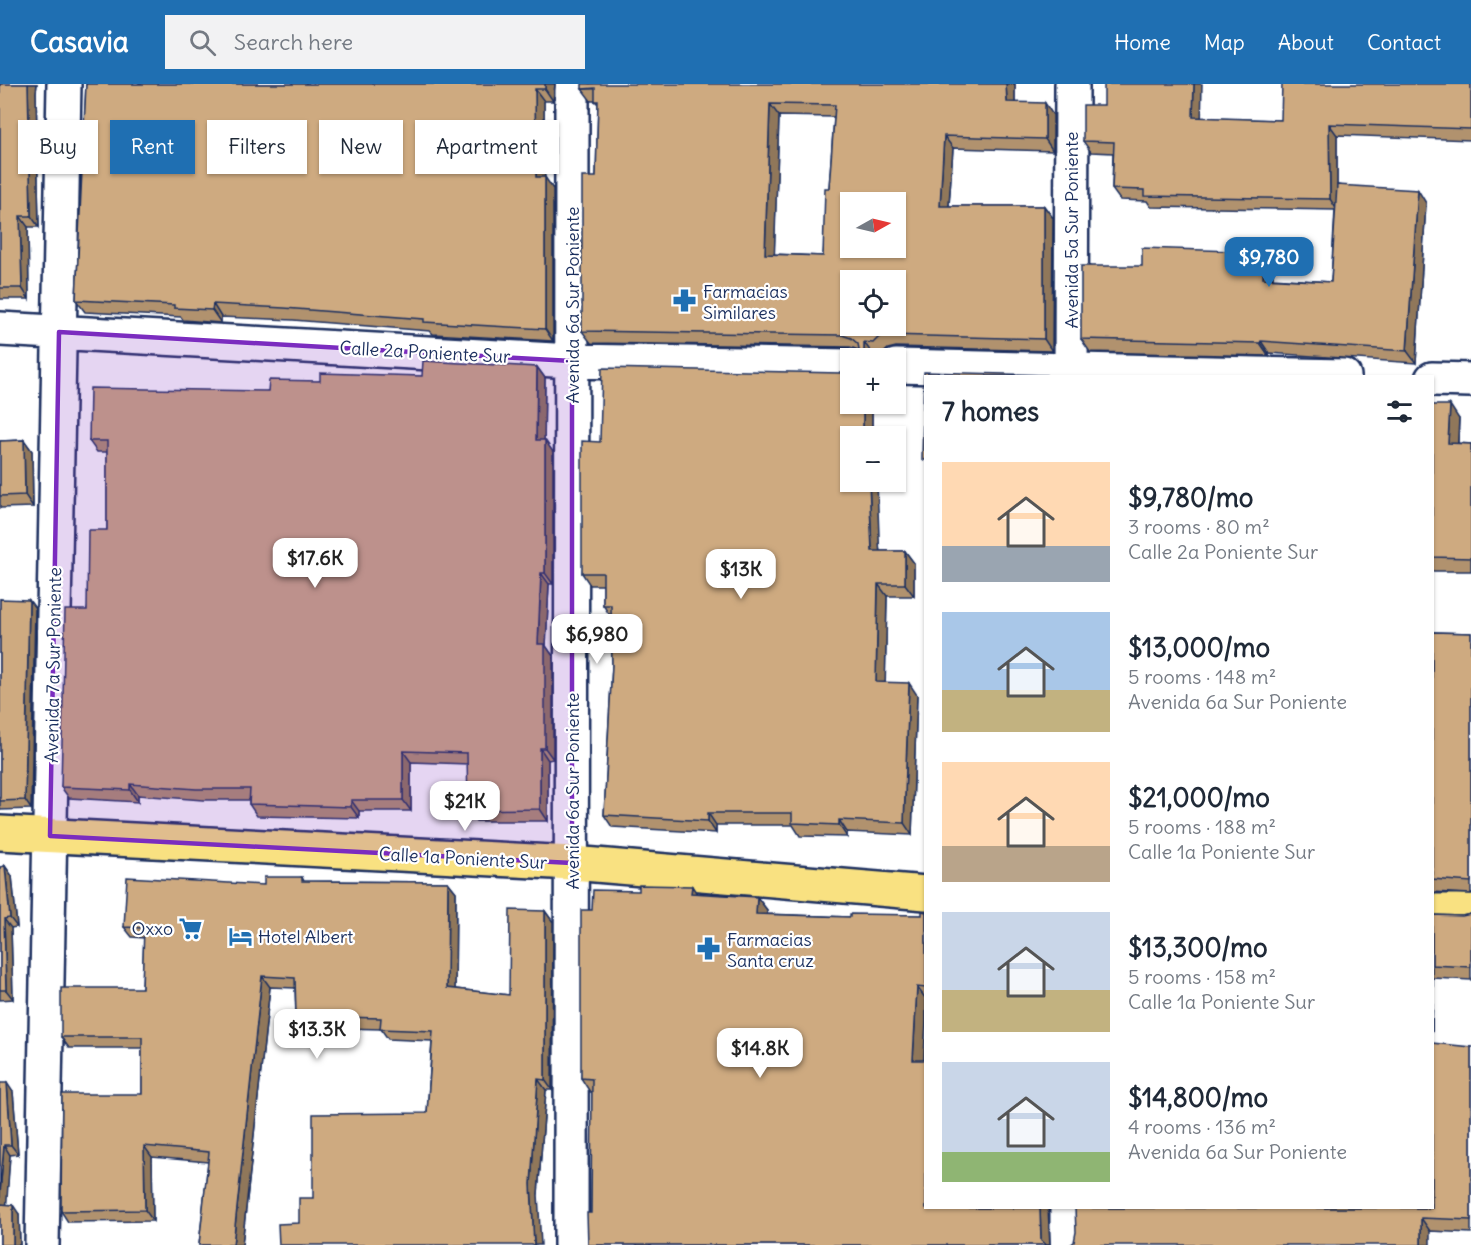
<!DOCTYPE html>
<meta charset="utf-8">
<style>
:root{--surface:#fff;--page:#f2f2f3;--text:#1f2937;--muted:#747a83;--accent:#1f6fb2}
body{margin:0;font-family:Delius,sans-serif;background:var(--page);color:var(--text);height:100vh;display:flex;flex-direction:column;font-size:22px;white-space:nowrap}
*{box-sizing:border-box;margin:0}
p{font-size:20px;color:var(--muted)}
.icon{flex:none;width:33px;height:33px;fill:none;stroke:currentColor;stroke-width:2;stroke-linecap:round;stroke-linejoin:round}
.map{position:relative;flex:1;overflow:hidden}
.details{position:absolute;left:924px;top:291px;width:510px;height:834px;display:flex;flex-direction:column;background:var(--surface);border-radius:0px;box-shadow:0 2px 4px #0004}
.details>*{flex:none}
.top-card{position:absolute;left:18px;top:36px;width:570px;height:54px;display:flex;gap:12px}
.needle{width:39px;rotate:82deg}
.controls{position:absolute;left:840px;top:108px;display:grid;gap:12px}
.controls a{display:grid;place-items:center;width:66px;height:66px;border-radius:0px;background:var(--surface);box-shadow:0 2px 4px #0004;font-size:30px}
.price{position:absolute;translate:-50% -51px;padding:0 14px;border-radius:12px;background:#fff;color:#222;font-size:20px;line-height:39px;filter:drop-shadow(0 2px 3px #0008)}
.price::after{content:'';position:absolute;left:50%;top:36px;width:18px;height:14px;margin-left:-9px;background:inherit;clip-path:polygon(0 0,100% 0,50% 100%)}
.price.selected{background:var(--accent);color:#fff}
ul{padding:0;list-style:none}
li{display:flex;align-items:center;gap:18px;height:150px;padding:0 18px}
li span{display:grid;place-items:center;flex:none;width:168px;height:120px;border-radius:0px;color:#555}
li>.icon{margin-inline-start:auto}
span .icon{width:72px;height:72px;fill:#fffc;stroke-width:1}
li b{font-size:26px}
h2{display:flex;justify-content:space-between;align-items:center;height:72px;padding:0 18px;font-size:26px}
.chip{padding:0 21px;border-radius:0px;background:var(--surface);box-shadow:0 2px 4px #0004;font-size:21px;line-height:54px}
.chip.selected{background:var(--accent);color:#fff}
header{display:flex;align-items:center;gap:36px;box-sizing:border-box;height:84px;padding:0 30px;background:var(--accent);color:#fff}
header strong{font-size:28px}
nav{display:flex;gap:33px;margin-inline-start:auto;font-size:21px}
.search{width:420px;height:54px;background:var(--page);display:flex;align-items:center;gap:15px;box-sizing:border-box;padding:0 21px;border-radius:0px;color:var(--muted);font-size:22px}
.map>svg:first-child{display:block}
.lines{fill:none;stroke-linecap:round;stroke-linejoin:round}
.minor-casing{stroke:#1b2f5e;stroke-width:38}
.major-casing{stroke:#1b2f5e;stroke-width:38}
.minor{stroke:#fff;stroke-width:33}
.major{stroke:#f9e181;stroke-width:33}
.wall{fill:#b1926e;stroke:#1b2f5e;stroke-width:1.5;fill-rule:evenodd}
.shaded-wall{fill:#90775a;stroke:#1b2f5e;stroke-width:1.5}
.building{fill:#ceaa80;stroke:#1b2f5e;stroke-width:1.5;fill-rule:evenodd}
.marked{fill:#7b2cbf;fill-opacity:0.2;stroke:#7b2cbf;stroke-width:4.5;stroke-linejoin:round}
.labels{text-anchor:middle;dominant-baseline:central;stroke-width:4.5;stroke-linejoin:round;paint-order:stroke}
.street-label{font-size:18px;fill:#1b2f5e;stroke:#fff}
.poi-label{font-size:18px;fill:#1b2f5e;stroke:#fff;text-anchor:start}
</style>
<header>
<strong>Casavia</strong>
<div class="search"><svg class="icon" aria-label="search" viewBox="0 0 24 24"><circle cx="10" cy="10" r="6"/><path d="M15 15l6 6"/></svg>Search here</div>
<nav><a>Home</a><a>Map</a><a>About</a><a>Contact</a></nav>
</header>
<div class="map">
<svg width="1471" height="1161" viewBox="0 0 1471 1161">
<rect width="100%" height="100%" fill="#fff"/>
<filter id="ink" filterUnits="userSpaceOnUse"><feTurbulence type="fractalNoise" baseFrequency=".0167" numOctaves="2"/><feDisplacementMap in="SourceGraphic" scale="12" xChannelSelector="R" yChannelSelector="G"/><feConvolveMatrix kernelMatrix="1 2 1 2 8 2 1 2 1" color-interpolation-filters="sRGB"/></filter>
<g filter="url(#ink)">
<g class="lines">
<defs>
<path id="minor" d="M0 245 572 277 850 282
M896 282 1344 292
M1071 292 1072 0
M1432 295 1471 296
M42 1161 64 0
M571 1161 572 0
M1067 1161V1124"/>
<path id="major" d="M0 749 572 779 926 809
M1432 827H1471"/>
</defs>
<!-- minor casing -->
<use href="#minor" class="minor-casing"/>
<!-- major casing -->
<use href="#major" class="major-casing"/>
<!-- minor -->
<use href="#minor" class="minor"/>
<!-- major -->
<use href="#major" class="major"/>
</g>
<!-- wall -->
<path class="wall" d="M0 0H37L36 8 39 143H28L29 215H0Z
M86 0H555L553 17H544V93L553 105V257L433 250 430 247 293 236 221 233V239L183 236 181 233 85 228 76 216Z
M1015 0V18L1053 31V67L953 64 949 122H1044L1053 134 1052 267 896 263 888 265 881 271H873V274H859L860 270 859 266 850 263 591 259 582 247 596 93 598 20 595 17H591L582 5ZM779 32 834 33 829 104 823 172 774 170Z
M1471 0V56L1337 51V101L1426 119 1416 279 1269 269V272L1090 268 1081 255 1142 182 1264 168 1273 181V194L1331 198 1335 126 1151 123 1147 117 1120 116 1112 105 1113 69 1091 68 1083 57 1104 21 1201 34 1281 36Z
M537 283 545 294 544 356 553 368V500H549L546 562 553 572V675L548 676V737H476L468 726V680L411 678V727H359V734L257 732 249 720V716H203L138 711V718L69 714 61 703 87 526 107 446V368H97L89 357 268 307 320 297 422 292Z
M841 289 850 320H872V352H850L880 467H905L914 479V512H887L885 598 917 611 912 751 847 748V753L800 752 793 741H716V749L612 743 604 731 612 581 611 533 603 521V501H590L582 489 600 358Z
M1432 321 1459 335 1458 359 1471 360V487H1432Z
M24 356 32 367 33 423 0 424V357Z
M0 515 35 524 31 725 0 726Z
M1432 548 1471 549V810L1432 808Z
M5 782 12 792 17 843 11 844 13 915 0 916V783Z
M302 793 304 797 448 798 456 808 455 905 509 911 545 827 553 838 552 1006H546L538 1110 299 1139 313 1114 427 1029 432 957 388 955 381 945 303 943 296 932 295 904 270 903 242 1161H199L208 1078 152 1073 153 1137 68 1138 61 1127 142 1010V964H69L61 953 142 904 144 854 132 853 124 843 264 801Z
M697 810 757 813 767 826 766 830 850 833 922 831 926 828V938L923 976 1048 1124 1050 1161H588L591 1129 592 1008H590L581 994 592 826Z
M1471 830V896L1433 894 1432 948V831L1462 832Z
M1471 963V1149L1430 1147 1070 1161Z
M0 999 13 1008 18 1070 10 1071 6 1120 19 1130 20 1161H0Z"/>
<!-- shaded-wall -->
<path class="shaded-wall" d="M28 0H37L36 8 39 143 31 132Z
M545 0H555L553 17 545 5Z
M1006 0H1015V30L1007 18Z
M1194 0H1202L1201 45 1193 33Z
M535 5 544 17 545 105 536 93Z
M1045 19 1053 31V67L1045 55Z
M770 20 779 32 774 182 765 170Z
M1329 40 1337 51V126L1330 115Z
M944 52 953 64 948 134 940 122Z
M545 93 553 105V257L545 245Z
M1418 106 1426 119 1416 279 1407 267Z
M1044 122 1053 134 1052 267 1044 255Z
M20 132 28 143 29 215 22 204Z
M1264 168 1273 181 1272 206 1263 194Z
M213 220 221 233V239L212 226Z
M1261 257 1269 269V272L1260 259Z
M864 258 873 271V274H864Z
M537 283 545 294 544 367 536 356Z
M863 320H872V352H863Z
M1450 321 1459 335 1457 373 1448 359Z
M24 356 32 367 33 423 25 411Z
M545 356 553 368V500L545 489Z
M869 398H877L880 479 872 467Z
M905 467 914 479V512L905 500Z
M541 489 549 500 546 562 553 572V675L545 664 538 560Z
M878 500 887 512 885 610 876 598Z
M29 516 35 524 31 725 25 716Z
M909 599 917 611 912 751 904 739Z
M540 664 548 676V737L540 725Z
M403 667 411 678V727L403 716Z
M130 700 138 711V718L130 706Z
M351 716 359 727V734L351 723Z
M708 729 716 741V749L708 737Z
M839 736 847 748V753L839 741Z
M5 782 12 792 17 843 10 834Z
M448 798 456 808 455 914 447 904Z
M692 802 701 816 691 809Z
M757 813 767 826 766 843 756 830Z
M545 827 553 838 552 1006 545 996Z
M4 835 11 844 13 915 6 906Z
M262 892 270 903 242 1161H233Z
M1432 893 1433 894 1432 948Z
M917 903 926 915V938L923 989 913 976Z
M538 995 546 1006 538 1110 541 1161H534L531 1100Z
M7 999 13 1008 18 1070 11 1061Z
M4 1061 10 1071 6 1130 0 1122V1109Z
M144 1062 152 1073 153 1137 145 1126Z
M13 1121 19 1130 20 1161H13Z
M1040 1124H1048L1050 1161H1044L1041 1157Z
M1421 1134 1430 1147V1161H1421Z"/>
<!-- building -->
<path class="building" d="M0 0H28L31 132H20L22 204H0Z
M86 0H545V5H535L536 93H545V245L424 238V235L284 224 213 220 212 226 174 224V221L76 216Z
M582 0H1006L1007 18 1045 19V55L944 52 940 122H1044V255L888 251 879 253 873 259 864 258V274H859L860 270 858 260 851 254 842 251 582 247V93H596L598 17H595V4L582 5ZM770 20 835 21 829 104H825L823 172 765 170ZM850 118H896V164H850ZM850 196H896V242H850Z
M1104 0H1194L1193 33 1281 36 1282 0H1471V45L1329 40 1330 115 1144 112V106L1112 105 1114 58 1083 57V21H1104Z
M1337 101 1418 106 1407 267 1261 257 1260 259 1081 255V182H1142V164L1264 168 1263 194 1331 198Z
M423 277 537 283 536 356H545V489H541L538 560H545V664H540V725L468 726 467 669 403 667V716H351V723L249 720 250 705H196L130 700V706L61 703 65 526H87L88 446H107V357H89L90 304 268 307 269 296 320 297V289L422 292Z
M602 284 841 289 850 286V320H863V352H850V398H869L872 467H905V500H878L876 598 909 599 904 739 839 736V741L792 739V729H708V737L604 731 612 581 611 521H603V489H582V357L600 358Z
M924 288 1047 291V292H926V376H922Z
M1432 321H1450L1448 359 1471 360V474L1432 473Z
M24 356 25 411 0 412V357Z
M0 515 29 516 25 716 0 717Z
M1432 548 1471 549V798L1432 795Z
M5 782 10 834 4 835 6 906H0V783Z
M127 793 264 801V793H302V797L448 798 447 904 509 911 510 826 545 827V996L538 995 531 1100 534 1161H279L278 1140 299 1139V1114H313V1030L427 1029 433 947 380 945 381 934 296 932 295 894 262 892 233 1161H199L209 1068 144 1062 145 1126 61 1127 62 1010H142V953H61V904H142L144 844 124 843Z
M639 801 692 802 691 809 757 813 756 830 850 833V830L922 831V827L926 828V904L917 903 913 976H926V1124H1040L1041 1157 1046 1161H588L587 1129H591L592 995 581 994V826H592L593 806 639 807Z
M1471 830V883L1432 881V831L1462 832Z
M1432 959 1471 963V1136L1421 1134V1161H1070L1074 1158 1076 1148 1075 1124H1432Z
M0 999H7L11 1061H4L0 1109Z
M0 1120 13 1121V1161H0Z"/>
</g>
<!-- marked area -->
<path class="marked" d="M59 248 572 277V779L50 752Z"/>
<!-- icons -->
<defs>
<symbol id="pharmacy-bare" viewBox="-9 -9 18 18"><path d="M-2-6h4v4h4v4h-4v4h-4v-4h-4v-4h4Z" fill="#1f6fb2" stroke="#fff" stroke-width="2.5" paint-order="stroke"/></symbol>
<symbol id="supermarket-bare" viewBox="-9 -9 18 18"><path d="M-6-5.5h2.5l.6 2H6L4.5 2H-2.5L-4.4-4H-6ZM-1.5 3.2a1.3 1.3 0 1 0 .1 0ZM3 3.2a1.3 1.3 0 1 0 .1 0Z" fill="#1f6fb2" stroke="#fff" stroke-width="2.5" paint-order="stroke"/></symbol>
<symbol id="hotel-bare" viewBox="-9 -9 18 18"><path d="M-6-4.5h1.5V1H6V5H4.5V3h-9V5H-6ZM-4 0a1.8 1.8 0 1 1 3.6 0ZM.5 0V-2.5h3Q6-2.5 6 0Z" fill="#1f6fb2" stroke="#fff" stroke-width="2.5" paint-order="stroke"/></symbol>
</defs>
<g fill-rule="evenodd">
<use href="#pharmacy-bare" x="668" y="200" width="33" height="33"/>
<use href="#supermarket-bare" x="174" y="828" width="33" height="33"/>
<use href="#hotel-bare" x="224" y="836" width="33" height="33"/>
<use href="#pharmacy-bare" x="692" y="848" width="33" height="33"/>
</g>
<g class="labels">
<!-- street labels -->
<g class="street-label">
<text transform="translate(1071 146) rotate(-90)">Avenida 5a Sur Poniente</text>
<text transform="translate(572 221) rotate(-90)">Avenida 6a Sur Poniente</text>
<text transform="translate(425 268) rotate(3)">Calle 2a Poniente Sur</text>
<text transform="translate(53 581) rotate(-89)">Avenida 7a Sur Poniente</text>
<text transform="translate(572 707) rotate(-90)">Avenida 6a Sur Poniente</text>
<text transform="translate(463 774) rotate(3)">Calle 1a Poniente Sur</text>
</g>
<!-- poi labels -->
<g class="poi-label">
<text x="703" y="207">Farmacias<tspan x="703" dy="21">Similares</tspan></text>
<text x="173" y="844" text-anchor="end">Oxxo</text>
<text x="258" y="852">Hotel Albert</text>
<text x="727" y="855">Farmacias<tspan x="727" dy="21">Santa cruz</tspan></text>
</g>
</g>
</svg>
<div class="controls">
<a><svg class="needle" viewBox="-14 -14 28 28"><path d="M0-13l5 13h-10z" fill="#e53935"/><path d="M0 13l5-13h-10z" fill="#747a83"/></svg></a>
<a><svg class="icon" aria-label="locate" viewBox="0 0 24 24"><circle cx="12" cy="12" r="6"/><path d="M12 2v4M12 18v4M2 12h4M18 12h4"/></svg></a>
<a>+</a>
<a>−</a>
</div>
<b class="price selected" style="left:1269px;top:204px">$9,780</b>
<b class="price" style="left:315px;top:505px">$17.6K</b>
<b class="price" style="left:741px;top:516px">$13K</b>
<b class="price" style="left:597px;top:581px">$6,980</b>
<b class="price" style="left:465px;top:748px">$21K</b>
<b class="price" style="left:317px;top:976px">$13.3K</b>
<b class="price" style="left:760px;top:995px">$14.8K</b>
<div class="top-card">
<a class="chip">Buy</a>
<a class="chip selected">Rent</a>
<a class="chip">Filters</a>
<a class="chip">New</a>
<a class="chip">Apartment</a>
</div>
<section class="details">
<h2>7 homes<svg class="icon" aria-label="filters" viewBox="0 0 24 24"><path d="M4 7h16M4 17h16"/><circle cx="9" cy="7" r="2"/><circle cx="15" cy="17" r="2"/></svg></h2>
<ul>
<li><span style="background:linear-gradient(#ffd9b3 70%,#9aa5b1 0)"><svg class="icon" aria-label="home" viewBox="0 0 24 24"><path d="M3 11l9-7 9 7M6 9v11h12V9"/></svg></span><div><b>$9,780/mo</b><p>3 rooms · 80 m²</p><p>Calle 2a Poniente Sur</p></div></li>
<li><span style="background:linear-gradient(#a9c7e8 65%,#c2b280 0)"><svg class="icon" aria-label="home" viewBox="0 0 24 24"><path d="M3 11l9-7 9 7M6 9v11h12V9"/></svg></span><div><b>$13,000/mo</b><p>5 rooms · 148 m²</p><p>Avenida 6a Sur Poniente</p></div></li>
<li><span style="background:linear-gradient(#ffd9b3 70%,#b9a48a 0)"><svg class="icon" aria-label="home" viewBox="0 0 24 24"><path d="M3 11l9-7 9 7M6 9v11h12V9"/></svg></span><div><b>$21,000/mo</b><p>5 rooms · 188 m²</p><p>Calle 1a Poniente Sur</p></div></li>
<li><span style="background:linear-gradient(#c9d6e8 65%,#c2b280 0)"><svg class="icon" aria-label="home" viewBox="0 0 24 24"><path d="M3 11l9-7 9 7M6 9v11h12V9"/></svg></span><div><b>$13,300/mo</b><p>5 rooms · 158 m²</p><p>Calle 1a Poniente Sur</p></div></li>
<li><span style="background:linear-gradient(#c9d6e8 75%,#8fb573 0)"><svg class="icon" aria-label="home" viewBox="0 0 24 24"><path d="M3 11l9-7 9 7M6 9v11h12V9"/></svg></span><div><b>$14,800/mo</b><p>4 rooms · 136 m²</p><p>Avenida 6a Sur Poniente</p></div></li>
</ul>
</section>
</div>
